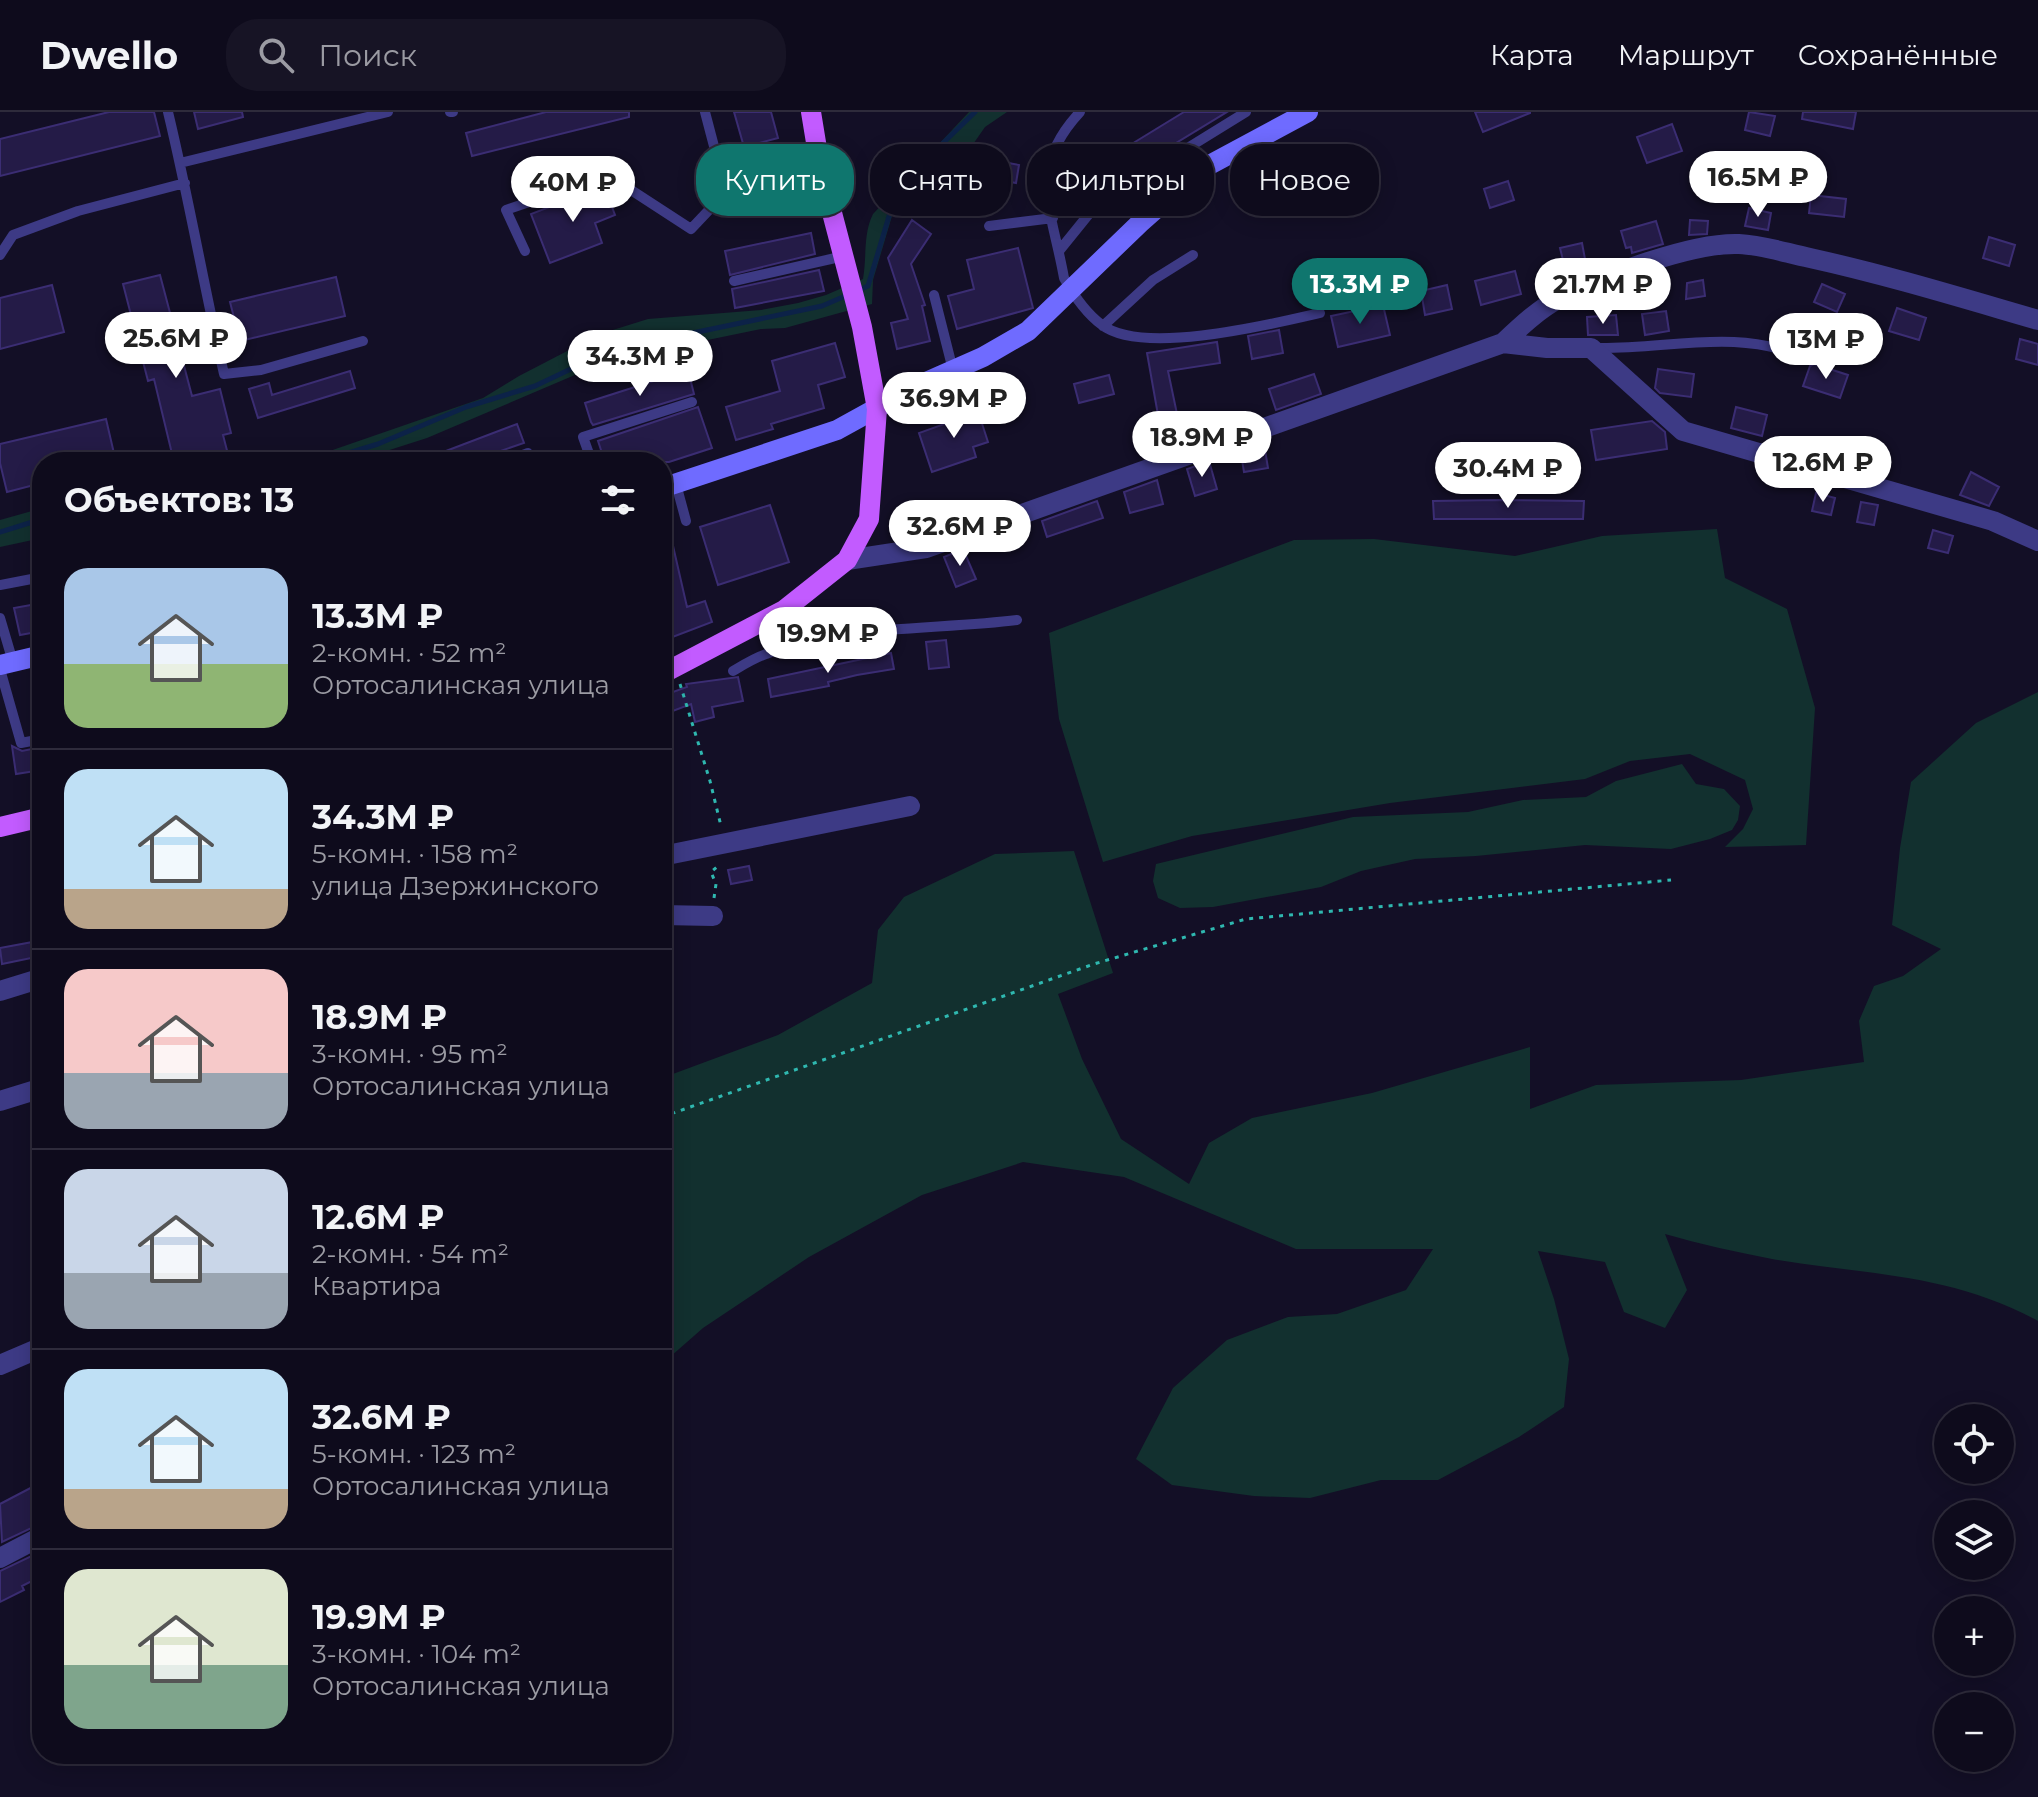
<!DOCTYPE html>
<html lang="ru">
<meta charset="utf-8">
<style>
:root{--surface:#0e0b1c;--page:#171425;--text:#f1f3f6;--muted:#9b9ba3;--line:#2e2b3b;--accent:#0f766e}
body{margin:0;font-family:Montserrat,sans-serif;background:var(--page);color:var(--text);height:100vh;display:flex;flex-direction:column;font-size:30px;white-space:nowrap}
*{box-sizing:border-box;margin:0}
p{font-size:26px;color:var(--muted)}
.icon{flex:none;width:44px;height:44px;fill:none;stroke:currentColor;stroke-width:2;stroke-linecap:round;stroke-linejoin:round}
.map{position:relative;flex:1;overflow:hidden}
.details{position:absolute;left:32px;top:340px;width:640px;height:1312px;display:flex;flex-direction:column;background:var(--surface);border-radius:32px;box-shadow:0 4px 20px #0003,0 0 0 2px var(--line)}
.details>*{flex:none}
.hud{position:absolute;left:696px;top:32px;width:760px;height:72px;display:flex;gap:16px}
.tools{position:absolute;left:1934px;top:1292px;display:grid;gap:16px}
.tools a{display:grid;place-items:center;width:80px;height:80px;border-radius:50%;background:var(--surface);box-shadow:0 4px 20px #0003,0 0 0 2px var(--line);font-size:40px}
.price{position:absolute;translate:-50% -68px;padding:0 18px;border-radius:28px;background:#fff;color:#222;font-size:26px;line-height:52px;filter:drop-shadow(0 2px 4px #0008)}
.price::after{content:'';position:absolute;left:50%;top:48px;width:24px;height:18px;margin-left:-12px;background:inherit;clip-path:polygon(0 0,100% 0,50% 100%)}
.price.active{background:var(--accent);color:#fff}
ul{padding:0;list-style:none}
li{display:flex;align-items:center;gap:24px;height:200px;padding:0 32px}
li+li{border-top:2px solid var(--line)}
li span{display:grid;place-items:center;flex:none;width:224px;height:160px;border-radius:24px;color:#555}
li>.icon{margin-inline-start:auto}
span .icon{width:96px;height:96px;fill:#fffc;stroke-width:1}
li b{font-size:34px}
h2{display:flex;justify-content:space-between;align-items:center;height:96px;padding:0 32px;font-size:34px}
.tag{padding:0 28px;border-radius:32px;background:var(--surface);box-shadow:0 4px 20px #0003,0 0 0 2px var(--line);font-size:28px;line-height:72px}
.tag.active{background:var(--accent);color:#fff}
header{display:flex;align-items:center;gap:48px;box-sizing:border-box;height:112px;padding:0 40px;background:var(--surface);border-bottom:2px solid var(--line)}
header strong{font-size:38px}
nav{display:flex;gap:44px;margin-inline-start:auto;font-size:28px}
.search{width:560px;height:72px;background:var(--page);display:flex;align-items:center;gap:20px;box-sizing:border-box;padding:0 28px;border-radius:32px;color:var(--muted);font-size:30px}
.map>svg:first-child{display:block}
.green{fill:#12302f}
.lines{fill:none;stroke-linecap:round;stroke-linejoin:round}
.stream{stroke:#0c2248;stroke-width:5}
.building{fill:#241b47;stroke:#3b2d73;stroke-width:2}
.path{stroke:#2fb8b0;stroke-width:3;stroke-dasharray:4 6;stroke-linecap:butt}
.lane{stroke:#3d3a85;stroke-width:10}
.street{stroke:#3d3a85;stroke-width:20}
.secondary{stroke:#6f6bff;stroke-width:20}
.primary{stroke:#c25bff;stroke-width:20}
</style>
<header>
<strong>Dwello</strong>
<div class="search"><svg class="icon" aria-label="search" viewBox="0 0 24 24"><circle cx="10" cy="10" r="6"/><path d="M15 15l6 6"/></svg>Поиск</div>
<nav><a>Карта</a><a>Маршрут</a><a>Сохранённые</a></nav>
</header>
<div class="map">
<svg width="2038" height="1685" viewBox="0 0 2038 1685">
<rect width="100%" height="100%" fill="#130f26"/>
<!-- green -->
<path class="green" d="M969 0H1007L985 15 969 38 918 91 895 94 873 168 872 192 785 216 761 217 625 245 589 257 427 326 352 350H298L483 286 519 264 600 222 648 207 761 198 798 191 826 183 863 167C867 144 863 122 873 102Z
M32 399H42V426L0 435V408Z
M1717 417 1725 466 1787 497 1815 596 1806 733 1725 735 1743 717 1753 697 1745 668 1690 642 1630 649 1585 667 1390 691 1192 724 1103 750 1059 607 1049 521 1294 428 1374 427 1515 444 1602 424Z
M2038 580V1209C1950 1161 1867 1163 1772 1147 1736 1140 1700 1132 1665 1122L1687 1178 1665 1216 1624 1200 1605 1150 1538 1139 1554 1187 1569 1247 1564 1295 1519 1325 1438 1368H1381L1310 1386 1254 1384 1172 1373 1136 1347 1173 1276 1227 1228 1288 1205 1337 1202 1406 1178 1433 1137H1296L1124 1065 1023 1050 922 1083 809 1145 703 1216 662 1252V1058L674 1005 662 999V966L778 923 872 871 878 818 904 785 995 742 1074 739 1113 861 1058 882 1082 947 1121 1027 1189 1072 1209 1031 1252 1006 1372 981 1530 935V997L1596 973 1741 968 1864 950 1859 909 1874 874 1903 864 1941 837 1892 813 1900 736 1911 670 1976 611Z
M1682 652 1696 672 1724 677 1740 694 1738 708 1732 718 1710 727 1671 737 1585 733 1476 744 1415 747 1361 759 1321 775 1213 795 1180 796 1158 786 1153 769 1156 752 1353 705 1468 700 1523 688 1586 685 1616 669Z"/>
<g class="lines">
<!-- stream -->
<path class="stream" d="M859 178 868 174 893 91 941 33 975 0
M319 350 378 332 466 295 535 274 611 238 822 194 850 182
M0 420 42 407"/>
</g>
<!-- building -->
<path class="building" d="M109 0H154L160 24 0 64V27Z
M194 0H242L243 5 198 17Z
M546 0H629V5L472 44 466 21Z
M734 0H771L778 26 744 35Z
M1184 0H1227L1079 90 1068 71Z
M1475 0H1530V1L1483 20Z
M1749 0 1775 4 1770 24 1745 18Z
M1803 0H1856L1853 17 1802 7Z
M1672 12 1682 39 1647 51 1637 25Z
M1003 50 1019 53 1016 71 1000 68Z
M1508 69 1514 88 1490 96 1484 77Z
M604 74 615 103 595 111 602 131 550 151 531 102Z
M1811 83 1846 87 1844 105 1809 101Z
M1749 96 1771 101 1768 118 1745 114Z
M912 108 931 122 911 152 925 193 922 194 930 229 897 237 891 211 908 207 888 146Z
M1690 108 1708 109 1707 122 1689 123Z
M1656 109 1663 132 1632 141 1631 135 1626 136 1621 119Z
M811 121 815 142 730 163 725 139Z
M1989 125 2015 133 2009 154 1983 146Z
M1582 131 1585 147 1564 152 1560 136Z
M1018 136 1033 196 957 217 948 184 974 177 967 148Z
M819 158 824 179 735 196 732 177Z
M1515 159 1521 182 1481 193 1475 169Z
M160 163 192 284 220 277 231 321 223 323 230 350H174L154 267 148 269 123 172Z
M336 165 345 204 240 229 230 190Z
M1703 168 1705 184 1686 187 1687 171Z
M1822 172 1845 182 1837 200 1814 190Z
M52 173 64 220 0 237V186Z
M1447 173 1452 197 1425 203 1421 179Z
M1383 193 1390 223 1338 235 1331 204Z
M1897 196 1926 206 1919 228 1889 219Z
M1666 199 1669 219 1645 223 1642 202Z
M1616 203 1618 223H1588L1587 205Z
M1279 218 1283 241 1252 247 1248 224Z
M2020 227 2038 232V253L2016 247Z
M1217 230 1220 251 1168 259 1181 321 1149 326 1146 305 1158 303 1147 241Z
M835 231 845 265 818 273 824 296 771 312 773 317 736 328 726 295 780 279 772 249Z
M1814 252 1848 263 1840 286 1803 274 1810 254Z
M1658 257 1694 262 1691 285 1660 281 1655 276Z
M688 258 694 282 593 313 591 310 585 291Z
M350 259 355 276 258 306 249 277 269 271 272 283Z
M1314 262 1321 282 1276 298 1269 277Z
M1109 263 1114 282 1079 291 1074 272Z
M976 293 988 330 973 335 976 345 932 360 919 321 964 305 961 298Z
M698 295 712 336 669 350H605L598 329Z
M1736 295 1767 303 1762 324 1731 316Z
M106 307 116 350H42V371L7 380 0 351V332Z
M1652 309 1665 320 1667 337 1596 348 1591 318Z
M517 312 524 331 468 350H417Z
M1265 338 1268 356 1244 360 1241 342Z
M1209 349 1217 377 1195 384 1187 357Z
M1971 360 1999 375 1989 394 1960 383Z
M1157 368 1163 392 1130 401 1124 380Z
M1816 381 1835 386 1831 403 1812 399Z
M1500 388 1584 389 1583 407H1434L1433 389Z
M1097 389 1103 406 1047 425 1042 409Z
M1861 390 1878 393 1874 413 1857 410Z
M770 393 789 450 718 473 700 415Z
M668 412 687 495 705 489 712 510 662 529V413Z
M1933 418 1953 424 1948 441 1928 436Z
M963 437 976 467 956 475 944 445Z
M42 491V519L20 523 14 496Z
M946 528 949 555 929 557 926 530Z
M891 541 894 557 857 563 828 570 829 574 771 585 768 567Z
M738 565 743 589 712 595 714 605 695 610 691 592 662 603V584L687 575 686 572Z
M12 634 22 639 42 635V658L16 662Z
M749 754 752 768 731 772 728 758Z
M38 829 41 844 2 852 0 836Z
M42 1370V1411L2 1430 0 1392Z
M42 1439V1464L22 1474 24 1478 0 1490V1459Z"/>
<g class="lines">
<!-- path -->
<path class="path" d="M680 572 710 669 721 714
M714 786 716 772 711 760 718 754
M662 1005 1094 852 1246 807 1671 768"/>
<!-- lane -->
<path class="lane" d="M168 0C189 87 204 175 224 262L261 258 363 229
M450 0H453
M705 0 726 80 820 55
M1080 0C1026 58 1052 97 1064 166 1073 182 1087 202 1102 213 1142 244 1272 212 1320 201
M180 51 388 0
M989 114 1053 106
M525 139 506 98 608 63 691 117 726 80
M1059 139 1097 92 1246 0
M0 143 13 123 78 99 185 71
M734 169 844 144
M934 183 953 258
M1103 214 1153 168 1193 143
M1593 236C1670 238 1731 215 1808 246
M504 350 528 341 535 350
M592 350 583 325 692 290
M676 372 686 409
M0 473 42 465
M0 506 13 550
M762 508 776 538
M0 557 21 631 42 627
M733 559C743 553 754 546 766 542 838 513 938 518 1017 508"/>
<!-- street -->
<path class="street" d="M1503 231C1521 214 1539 197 1560 186 1602 164 1693 130 1739 132 1763 133 1786 141 1810 146 1887 163 1962 186 2038 208
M847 448 926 436 1503 231 1547 236H1591L1683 319 1993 409 2038 429
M662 744 910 694
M662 803 713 804
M0 879 42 866
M0 989 42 976
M0 1253 42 1235
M0 1446 42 1424"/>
<!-- secondary -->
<path class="secondary" d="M662 376 837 318 915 275 983 245 1028 219 1140 111 1200 58 1308 0
M0 553 42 543"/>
<!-- primary -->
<path class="primary" d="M662 562 784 498 847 448 869 407 877 297 862 215 820 55 811 0
M0 715 42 705"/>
</g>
</svg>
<div class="tools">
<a><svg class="icon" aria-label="locate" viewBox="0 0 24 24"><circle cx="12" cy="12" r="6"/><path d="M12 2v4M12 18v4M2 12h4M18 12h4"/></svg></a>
<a><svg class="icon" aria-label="layers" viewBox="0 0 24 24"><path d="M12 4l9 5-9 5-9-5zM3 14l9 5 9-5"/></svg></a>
<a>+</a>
<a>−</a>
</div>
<b class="price" style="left:1758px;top:107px">16.5M ₽</b>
<b class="price" style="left:573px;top:112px">40M ₽</b>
<b class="price active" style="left:1360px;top:214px">13.3M ₽</b>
<b class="price" style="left:1603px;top:214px">21.7M ₽</b>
<b class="price" style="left:176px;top:268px">25.6M ₽</b>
<b class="price" style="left:1826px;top:269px">13M ₽</b>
<b class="price" style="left:640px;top:286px">34.3M ₽</b>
<b class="price" style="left:954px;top:328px">36.9M ₽</b>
<b class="price" style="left:1202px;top:367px">18.9M ₽</b>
<b class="price" style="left:1823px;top:392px">12.6M ₽</b>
<b class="price" style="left:1508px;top:398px">30.4M ₽</b>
<b class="price" style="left:960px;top:456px">32.6M ₽</b>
<b class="price" style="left:828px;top:563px">19.9M ₽</b>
<div class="hud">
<a class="tag active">Купить</a>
<a class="tag">Снять</a>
<a class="tag">Фильтры</a>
<a class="tag">Новое</a>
</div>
<section class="details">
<h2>Объектов: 13<svg class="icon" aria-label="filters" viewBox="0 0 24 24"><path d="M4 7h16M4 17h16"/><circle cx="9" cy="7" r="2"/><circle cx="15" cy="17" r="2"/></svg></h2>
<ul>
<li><span style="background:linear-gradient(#a9c7e8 60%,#8fb573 0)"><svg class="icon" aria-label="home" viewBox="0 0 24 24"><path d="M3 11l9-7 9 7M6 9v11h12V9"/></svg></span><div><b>13.3M ₽</b><p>2-комн. · 52 m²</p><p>Ортосалинская улица</p></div></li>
<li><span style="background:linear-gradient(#bfe0f5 75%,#b9a48a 0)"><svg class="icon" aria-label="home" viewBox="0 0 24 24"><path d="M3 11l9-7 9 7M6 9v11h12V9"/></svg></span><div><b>34.3M ₽</b><p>5-комн. · 158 m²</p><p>улица Дзержинского</p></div></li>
<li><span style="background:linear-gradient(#f6c9c9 65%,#9aa5b1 0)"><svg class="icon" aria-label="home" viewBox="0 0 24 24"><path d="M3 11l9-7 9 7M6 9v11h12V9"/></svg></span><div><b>18.9M ₽</b><p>3-комн. · 95 m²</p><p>Ортосалинская улица</p></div></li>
<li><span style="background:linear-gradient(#c9d6e8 65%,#9aa5b1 0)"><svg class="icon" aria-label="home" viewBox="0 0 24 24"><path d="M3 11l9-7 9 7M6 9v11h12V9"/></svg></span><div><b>12.6M ₽</b><p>2-комн. · 54 m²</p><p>Квартира</p></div></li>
<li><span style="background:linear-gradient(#bfe0f5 75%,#b9a48a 0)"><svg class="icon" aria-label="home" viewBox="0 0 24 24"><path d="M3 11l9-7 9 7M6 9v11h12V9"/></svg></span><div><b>32.6M ₽</b><p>5-комн. · 123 m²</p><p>Ортосалинская улица</p></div></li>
<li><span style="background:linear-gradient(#dfe7d0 60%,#7fa58c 0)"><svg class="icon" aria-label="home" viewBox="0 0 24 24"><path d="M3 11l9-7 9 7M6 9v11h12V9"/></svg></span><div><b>19.9M ₽</b><p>3-комн. · 104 m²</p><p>Ортосалинская улица</p></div></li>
</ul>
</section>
</div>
